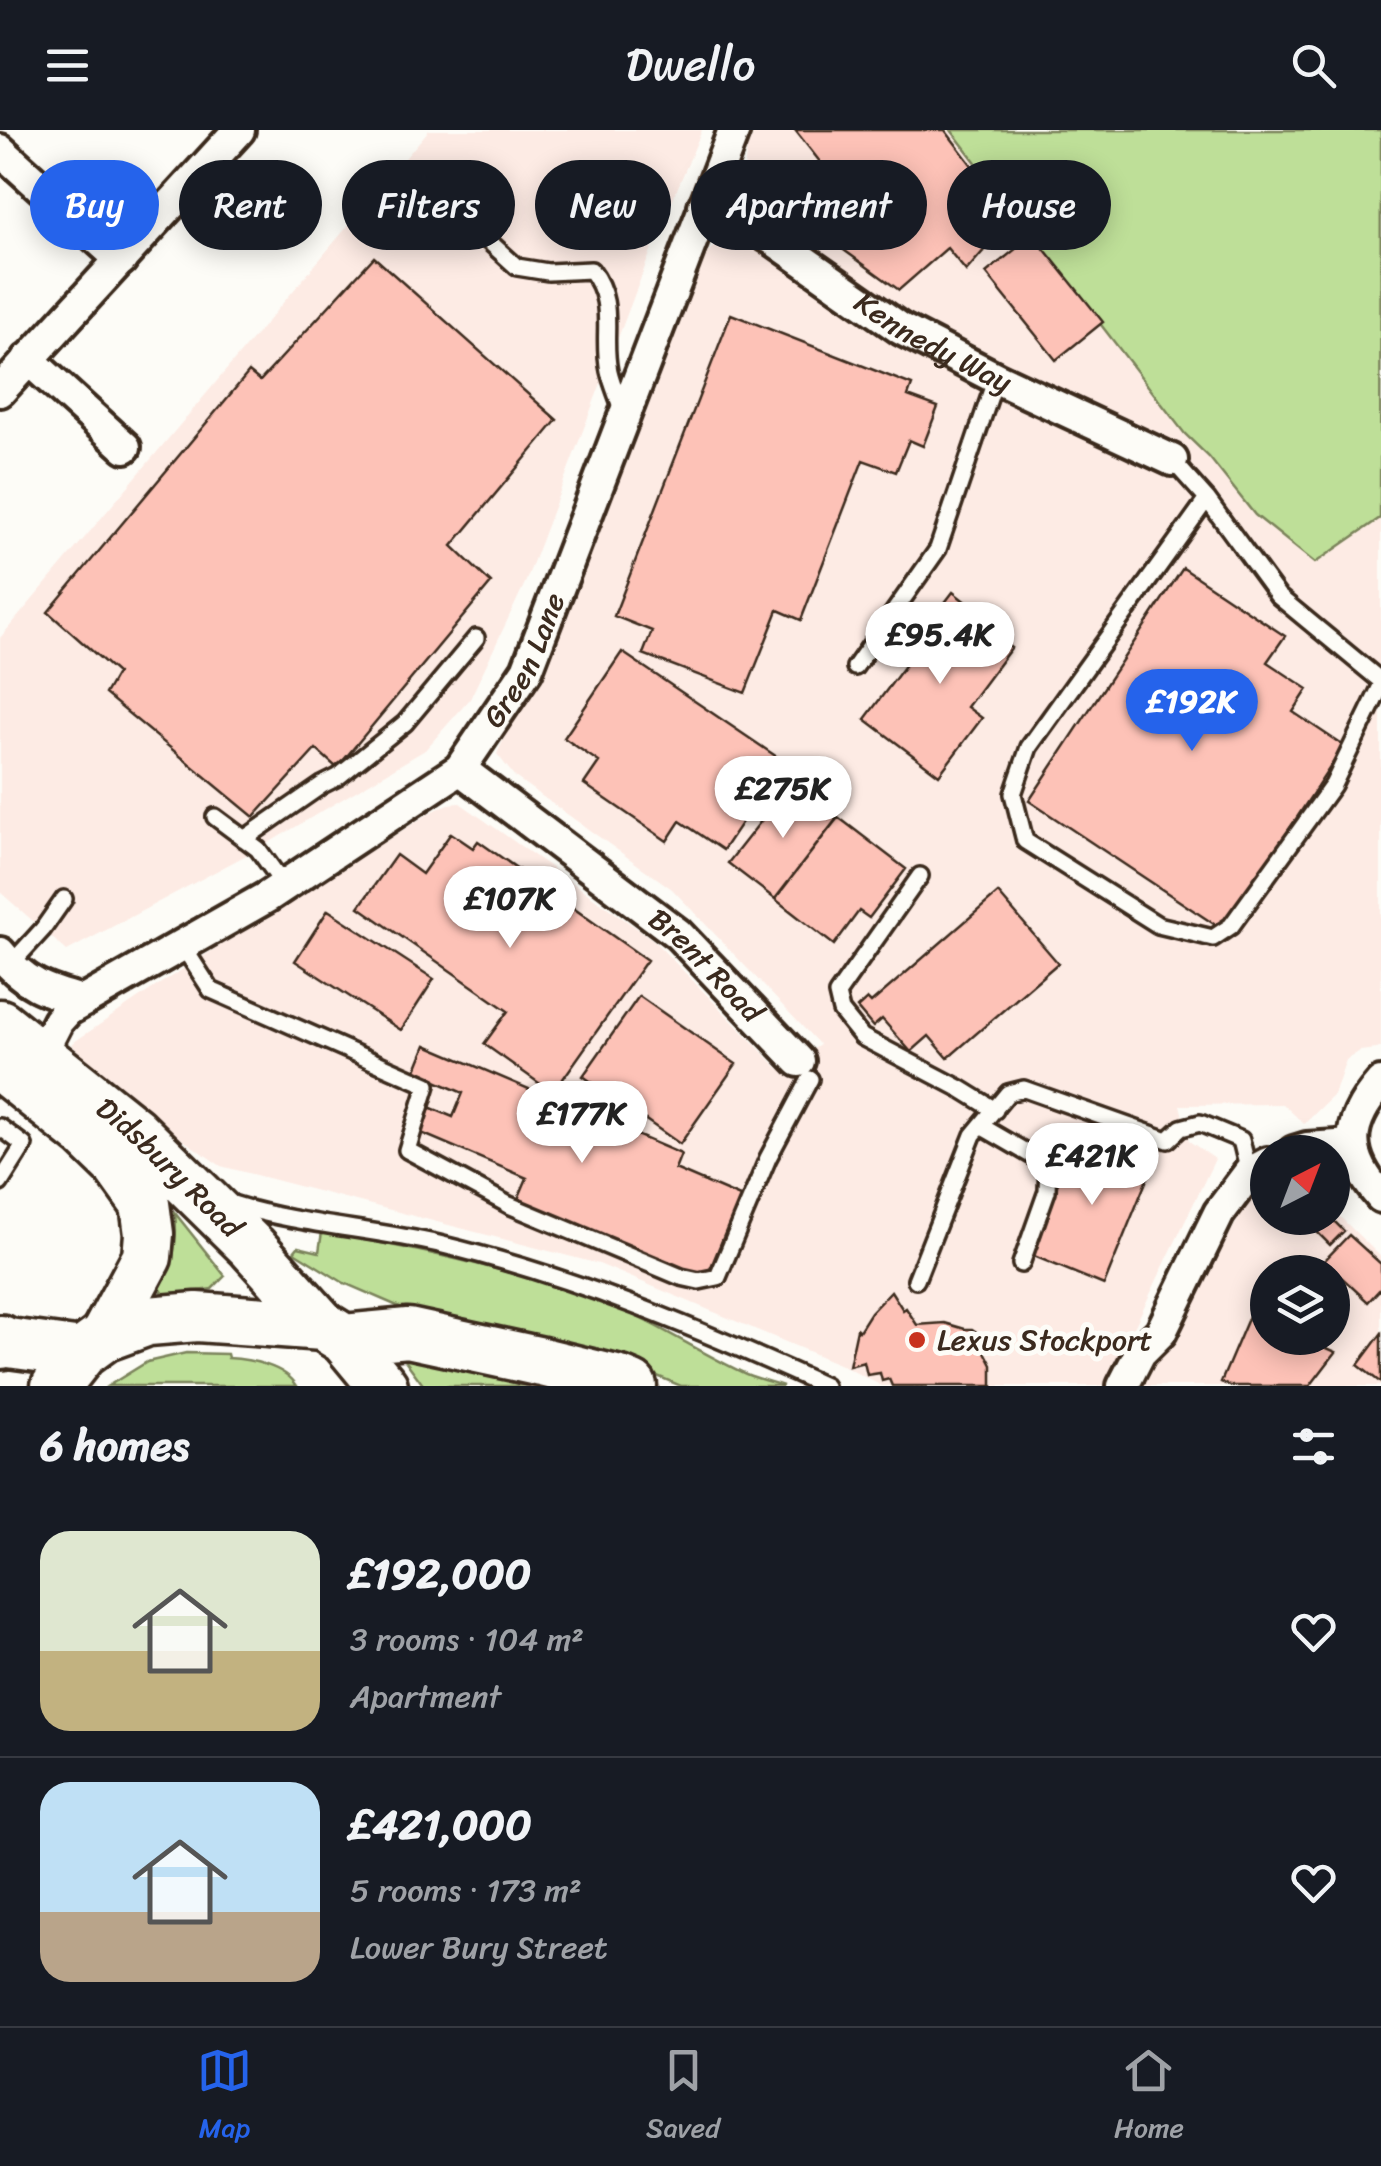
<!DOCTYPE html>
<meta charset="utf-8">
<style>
:root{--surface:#171b24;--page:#242831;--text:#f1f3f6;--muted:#9ea1a6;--line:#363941;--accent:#2563eb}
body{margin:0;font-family:Sriracha,sans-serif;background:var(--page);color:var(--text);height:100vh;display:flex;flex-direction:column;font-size:38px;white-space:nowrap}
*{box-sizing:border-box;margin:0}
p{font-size:32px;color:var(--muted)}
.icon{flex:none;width:55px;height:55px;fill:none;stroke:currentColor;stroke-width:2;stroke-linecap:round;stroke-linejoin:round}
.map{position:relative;height:1256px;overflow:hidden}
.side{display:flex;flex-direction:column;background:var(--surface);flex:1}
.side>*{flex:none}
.hud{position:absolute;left:30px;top:30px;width:1322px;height:90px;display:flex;gap:20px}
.needle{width:65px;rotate:42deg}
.fabs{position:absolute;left:1250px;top:1005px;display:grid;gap:20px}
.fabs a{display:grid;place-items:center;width:100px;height:100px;border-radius:50%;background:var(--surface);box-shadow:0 5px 25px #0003;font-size:50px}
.price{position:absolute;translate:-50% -85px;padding:0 22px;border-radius:35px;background:#fff;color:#222;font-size:32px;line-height:65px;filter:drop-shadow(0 2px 5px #0008)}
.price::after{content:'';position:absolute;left:50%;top:60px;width:30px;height:22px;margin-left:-15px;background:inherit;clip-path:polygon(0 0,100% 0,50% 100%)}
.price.current{background:var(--accent);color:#fff}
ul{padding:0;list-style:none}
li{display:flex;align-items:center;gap:30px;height:250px;padding:0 40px}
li+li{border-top:2px solid var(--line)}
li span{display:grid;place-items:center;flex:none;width:280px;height:200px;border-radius:30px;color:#555}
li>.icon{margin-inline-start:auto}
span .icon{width:120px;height:120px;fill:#fffc;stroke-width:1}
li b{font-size:42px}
h2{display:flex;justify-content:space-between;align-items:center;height:120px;padding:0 40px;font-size:42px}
.pill{padding:0 35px;border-radius:45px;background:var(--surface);box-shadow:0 5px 25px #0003;font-size:35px;line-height:90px}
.pill.current{background:var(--accent);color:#fff}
header{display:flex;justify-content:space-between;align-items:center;height:130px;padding:0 40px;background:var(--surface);font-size:45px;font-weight:600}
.tab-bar{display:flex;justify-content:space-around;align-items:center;height:140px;border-top:2px solid var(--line);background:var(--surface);font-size:28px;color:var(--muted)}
.tab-bar a{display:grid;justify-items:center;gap:5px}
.tab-bar .current{color:var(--accent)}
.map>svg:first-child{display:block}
.built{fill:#fdebe4;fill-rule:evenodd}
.green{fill:#bedf98;stroke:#7c845b;stroke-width:2.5}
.building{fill:#fdc2b7;stroke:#3b2a1e;stroke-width:2.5}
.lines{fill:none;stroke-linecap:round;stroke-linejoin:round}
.service-casing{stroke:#3b2a1e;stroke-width:22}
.minor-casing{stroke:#3b2a1e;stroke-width:38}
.primary-casing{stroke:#3b2a1e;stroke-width:55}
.trunk-casing{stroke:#3b2a1e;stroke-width:55}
.motorway-casing{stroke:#3b2a1e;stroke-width:60}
.service{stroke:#fdfcf7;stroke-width:15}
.minor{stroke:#fdfcf7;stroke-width:30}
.primary{stroke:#fdfcf7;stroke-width:48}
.trunk{stroke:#fdfcf7;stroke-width:48}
.motorway{stroke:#fdfcf7;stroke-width:52}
.poi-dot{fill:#c8321e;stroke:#fdfcf7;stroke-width:4}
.labels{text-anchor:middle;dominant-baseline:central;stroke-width:10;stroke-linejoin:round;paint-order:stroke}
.street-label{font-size:30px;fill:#3b2a1e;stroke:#fdfcf7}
.poi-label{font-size:30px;fill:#3b2a1e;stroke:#fdfcf7;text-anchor:start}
</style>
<header><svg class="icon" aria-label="menu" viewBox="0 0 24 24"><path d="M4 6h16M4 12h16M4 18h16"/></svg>Dwello<svg class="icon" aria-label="search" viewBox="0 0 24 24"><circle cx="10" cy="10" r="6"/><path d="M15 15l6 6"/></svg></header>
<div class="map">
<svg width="1381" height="1256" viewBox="0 0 1381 1256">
<rect width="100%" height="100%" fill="#fdfcf7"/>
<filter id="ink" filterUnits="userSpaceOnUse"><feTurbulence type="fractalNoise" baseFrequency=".01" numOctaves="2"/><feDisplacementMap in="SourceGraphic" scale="20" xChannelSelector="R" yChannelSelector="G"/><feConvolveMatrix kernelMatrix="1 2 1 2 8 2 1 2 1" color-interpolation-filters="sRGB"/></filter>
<g filter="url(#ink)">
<!-- built -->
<path class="built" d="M429 0H702L651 121 526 451 470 569 425 620 265 715 67 821 0 762V508Z
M755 0H951L1185 304 1209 327 1255 385 1315 432 1380 388 1381 380V917L1377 919 1360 921 1346 930 1334 965 1304 994 1283 974 1180 975 1189 1011 1215 1029 1106 1256H882L841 1235 599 1134 221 1036 121 967 71 914 164 851 433 681 449 674 460 673 652 809 779 939 820 915 672 759 515 647 497 624 527 557 699 129 716 116 743 46 747 19Z
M1267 1061 1268 1088H1332L1333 1080 1381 1127V1256H1138L1152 1228 1227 1109 1247 1073ZM1268 1142H1332V1208H1268Z"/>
<!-- green -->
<path class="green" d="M951 0H1381L1380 388 1315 433 1255 385 1209 327 1185 304Z
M175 1083 225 1146 212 1159 171 1165 164 1164 160 1158C174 1130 178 1114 175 1083Z
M322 1102C417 1119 512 1139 603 1172 654 1191 698 1222 746 1244 758 1249 771 1252 783 1256H681L617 1229 459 1195 402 1178 344 1153 294 1122 298 1117 319 1122Z
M186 1223 227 1224 228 1228C250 1229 285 1236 297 1256H108L147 1232Z
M402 1226 551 1249 527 1256H424Z"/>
<!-- building -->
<path class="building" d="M795 0H945L1012 88 966 141 947 118 899 160 783 76 828 42Z
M1033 105 1103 192 1056 230 986 143Z
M374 127 557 290 452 416 491 453 337 638 316 619 254 687 105 564 117 543 48 482 249 242 260 251Z
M731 184 912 255 908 266 938 277 923 316 909 310 896 342 863 330 801 490 778 480 745 563 643 524 652 501 614 486Z
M1183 438 1285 506 1267 532 1308 559 1293 582 1344 616 1223 800 1029 671Z
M953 462 972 477 966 484 1011 518 967 577 982 588 939 645 865 589 922 513 917 509Z
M622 522 783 631 723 720 680 691 667 711 584 654 599 632 564 608Z
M791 653 837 689 775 769 728 733Z
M838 687 906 739 869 788 859 781 834 815 775 769Z
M451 703 473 718 478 711 647 830 553 963 484 914 508 881 359 777 396 725 422 744Z
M998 763 1058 833 948 928 929 906 911 922 882 889 873 897 857 878 867 869 871 873Z
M328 780 434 849 401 900 295 831Z
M639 866 736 934 680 1014 583 946Z
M426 915 681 1024 675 1039 740 1067 706 1149 518 1069 527 1048 419 1002 429 977 453 987 463 963 415 942Z
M1079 1001 1154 1032 1104 1155 1029 1124Z
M1303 1088H1331L1344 1101 1330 1115Z
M1349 1105 1381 1134V1158L1368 1172 1324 1131Z
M891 1161 903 1180 906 1178 917 1195 945 1193 965 1199H972L978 1203 980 1212 992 1235V1256H892L889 1249 882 1251 880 1243 867 1245 864 1232 849 1236 857 1199 859 1201 871 1182Z
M1250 1184 1268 1192V1208H1304L1336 1222 1310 1256H1230L1221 1252Z
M1381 1204V1253L1358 1235Z"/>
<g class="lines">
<defs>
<path id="service" d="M461 86 517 137 548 142 591 140C617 174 601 204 609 241 612 254 618 267 622 280
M1172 330 1207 369 1278 466 1381 551
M1207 369 1029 617 1013 664 1025 711 1158 795 1213 808 1231 796 1333 655 1381 556
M855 537 938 419 996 248
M215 687 258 719 284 755
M244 709 322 655 338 647 405 593 476 508
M920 746 837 864 841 881 862 907 961 959 995 980
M182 815 211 860 427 955 407 1020 509 1075 681 1147 699 1151 718 1147 768 1028 810 949
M10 835 43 799 64 769
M981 996 1048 1035 1047 1061 1021 1134
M0 997 24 1015 0 1053
M229 1073C297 1095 369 1098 439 1114 573 1146 699 1199 825 1256
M916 1150 973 1005 1008 963 1024 959 1168 1010 1181 998 1200 993 1241 1010 1249 1043"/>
<g id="minor">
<path d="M0 20 121 130"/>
<path id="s1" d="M704 76 739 89 774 110 901 199 996 248 1172 330"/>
<path d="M28 229 125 317"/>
<path d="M0 261 239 0"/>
<path id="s2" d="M460 639 678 804 799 931"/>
<path d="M0 823C24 854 46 861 82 871"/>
<path id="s3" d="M40 926 58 891 68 880 267 767 460 639 527 540 734 0"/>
<path d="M1381 953C1344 995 1344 1025 1381 1067"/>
<path d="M1294 1022 1307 1018 1352 1015"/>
<path d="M1123 1256 1140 1223 1161 1202 1219 1083 1249 1043 1268 1033"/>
</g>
<g id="primary">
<path id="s4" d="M0 894 134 1001 252 1117 323 1196"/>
<path d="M0 936 85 1004 117 1035 145 1074 149 1104 147 1127 104 1207"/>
</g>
<path id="trunk" d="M344 1209 408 1203 542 1232 620 1251 632 1256
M1 1212 82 1223
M56 1256 82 1223 104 1207 148 1191 197 1187 323 1196 344 1209 383 1256"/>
<path id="motorway" d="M0 1212H1"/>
</defs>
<!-- service casing -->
<use href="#service" class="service-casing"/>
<!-- minor casing -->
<use href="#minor" class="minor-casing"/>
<!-- primary casing -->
<use href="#primary" class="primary-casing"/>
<!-- trunk casing -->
<use href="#trunk" class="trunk-casing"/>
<!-- motorway casing -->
<use href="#motorway" class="motorway-casing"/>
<!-- service -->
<use href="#service" class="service"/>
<!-- minor -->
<use href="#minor" class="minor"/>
<!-- primary -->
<use href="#primary" class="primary"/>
<!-- trunk -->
<use href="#trunk" class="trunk"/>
<!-- motorway -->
<use href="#motorway" class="motorway"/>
</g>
</g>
<!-- markers -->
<circle class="poi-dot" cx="917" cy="1210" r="10"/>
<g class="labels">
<!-- street labels -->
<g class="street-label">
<text stroke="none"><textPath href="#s1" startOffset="268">Kennedy Way</textPath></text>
<text stroke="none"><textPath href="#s3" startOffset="642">Green Lane</textPath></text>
<text stroke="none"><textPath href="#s2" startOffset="315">Brent Road</textPath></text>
<text stroke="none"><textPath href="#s4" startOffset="222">Didsbury Road</textPath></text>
</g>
<!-- poi labels -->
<g class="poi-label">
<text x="937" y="1210">Lexus Stockport</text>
</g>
</g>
</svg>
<div class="fabs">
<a><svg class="needle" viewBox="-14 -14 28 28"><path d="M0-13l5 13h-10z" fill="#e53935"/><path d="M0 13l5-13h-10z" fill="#9ea1a6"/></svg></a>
<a><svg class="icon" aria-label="layers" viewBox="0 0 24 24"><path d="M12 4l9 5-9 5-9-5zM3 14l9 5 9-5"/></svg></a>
</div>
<b class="price" style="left:940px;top:557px">£95.4K</b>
<b class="price current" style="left:1192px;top:624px">£192K</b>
<b class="price" style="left:783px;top:711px">£275K</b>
<b class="price" style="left:510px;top:821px">£107K</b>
<b class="price" style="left:582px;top:1036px">£177K</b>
<b class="price" style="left:1092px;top:1078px">£421K</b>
<div class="hud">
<a class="pill current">Buy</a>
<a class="pill">Rent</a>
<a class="pill">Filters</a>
<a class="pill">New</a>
<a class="pill">Apartment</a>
<a class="pill">House</a>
</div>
</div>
<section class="side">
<h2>6 homes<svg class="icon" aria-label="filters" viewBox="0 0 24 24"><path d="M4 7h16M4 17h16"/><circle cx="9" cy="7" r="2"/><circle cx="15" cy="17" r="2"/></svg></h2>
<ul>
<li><span style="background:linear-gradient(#dfe7d0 60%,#c2b280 0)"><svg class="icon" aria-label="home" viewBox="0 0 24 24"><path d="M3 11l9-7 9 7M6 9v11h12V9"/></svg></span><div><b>£192,000</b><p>3 rooms · 104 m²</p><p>Apartment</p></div><svg class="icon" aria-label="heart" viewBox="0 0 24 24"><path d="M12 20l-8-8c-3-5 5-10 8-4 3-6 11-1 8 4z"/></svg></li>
<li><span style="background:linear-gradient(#bfe0f5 65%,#b9a48a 0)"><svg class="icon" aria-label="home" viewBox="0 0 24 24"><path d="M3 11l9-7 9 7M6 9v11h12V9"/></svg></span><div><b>£421,000</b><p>5 rooms · 173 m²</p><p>Lower Bury Street</p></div><svg class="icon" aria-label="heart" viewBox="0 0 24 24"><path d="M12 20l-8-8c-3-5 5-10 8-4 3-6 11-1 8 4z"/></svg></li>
</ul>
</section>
<nav class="tab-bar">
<a class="current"><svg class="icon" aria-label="map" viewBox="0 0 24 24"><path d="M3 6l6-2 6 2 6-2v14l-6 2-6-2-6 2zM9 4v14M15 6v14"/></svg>Map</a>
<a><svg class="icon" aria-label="saved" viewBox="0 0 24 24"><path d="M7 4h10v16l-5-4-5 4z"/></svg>Saved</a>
<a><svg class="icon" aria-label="home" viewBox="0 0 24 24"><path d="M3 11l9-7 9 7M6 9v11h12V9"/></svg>Home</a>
</nav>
